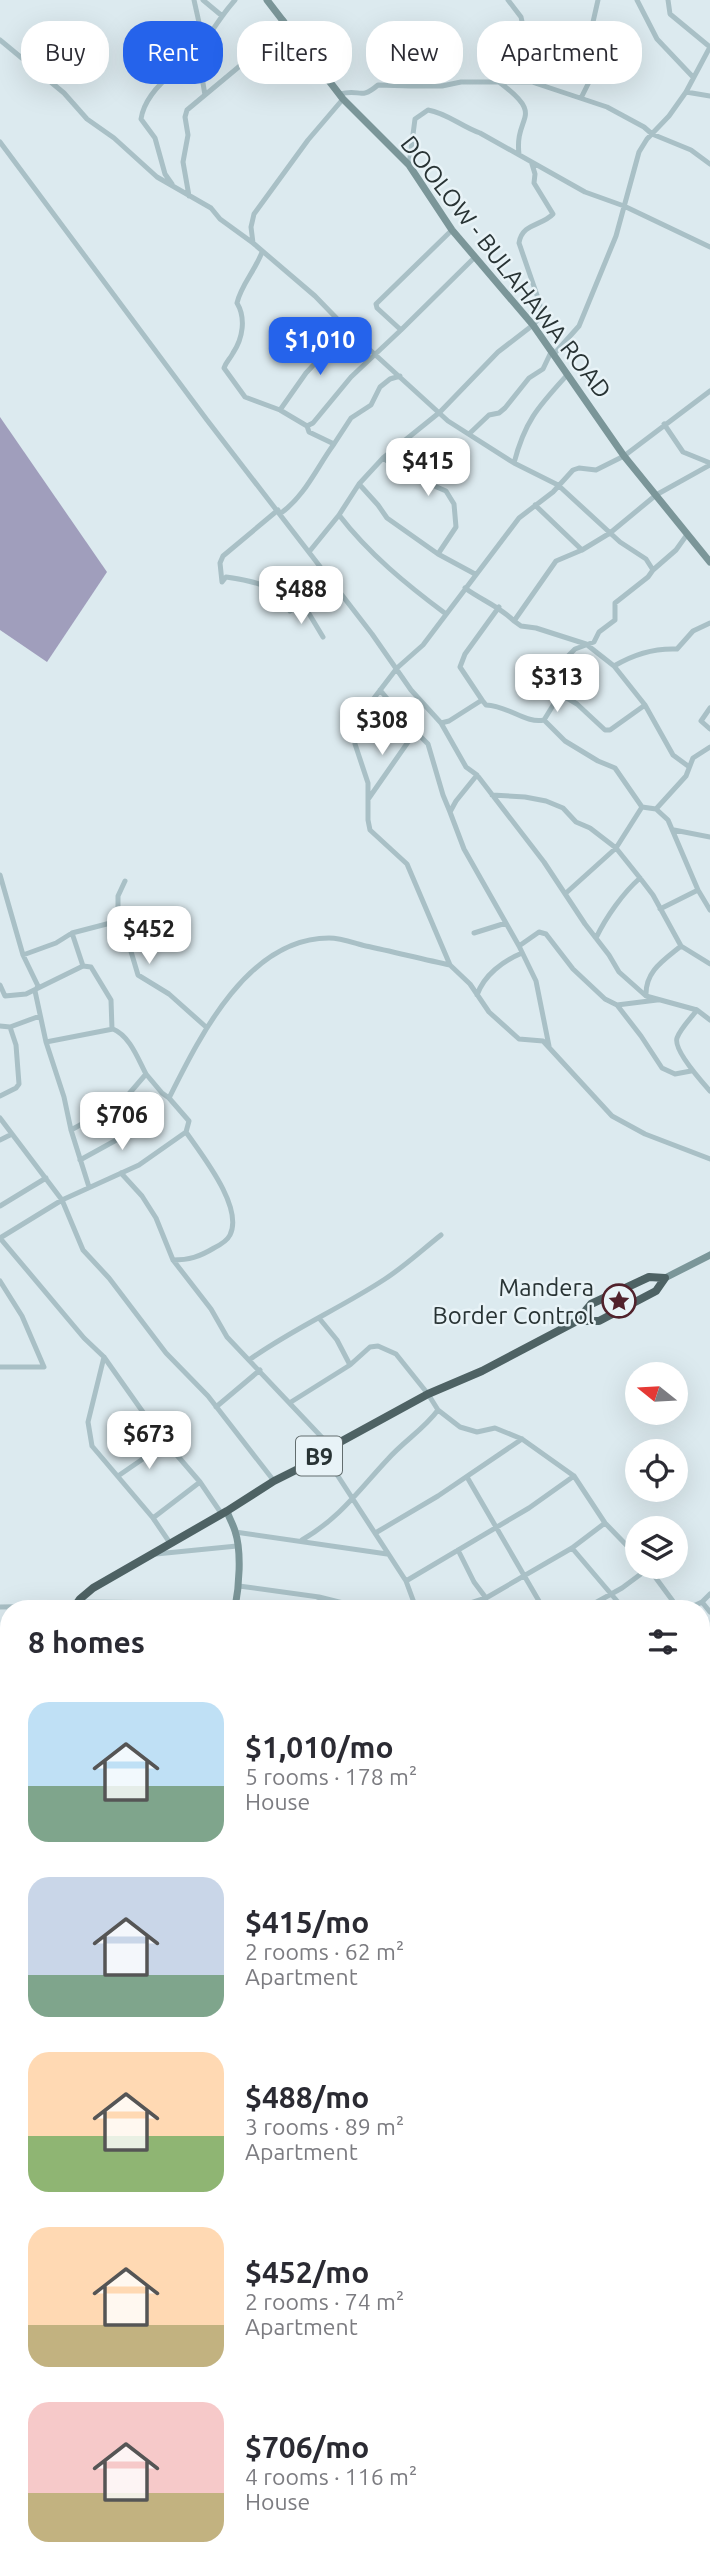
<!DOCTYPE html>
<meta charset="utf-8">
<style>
:root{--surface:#fff;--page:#f2f2f3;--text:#2b2b33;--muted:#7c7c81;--accent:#2563eb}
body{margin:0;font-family:Ubuntu,sans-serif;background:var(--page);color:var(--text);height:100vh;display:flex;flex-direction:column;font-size:26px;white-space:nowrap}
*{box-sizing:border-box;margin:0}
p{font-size:23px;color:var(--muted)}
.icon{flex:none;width:38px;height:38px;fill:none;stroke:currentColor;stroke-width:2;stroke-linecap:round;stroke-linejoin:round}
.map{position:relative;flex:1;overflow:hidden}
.panel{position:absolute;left:0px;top:1600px;width:710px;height:975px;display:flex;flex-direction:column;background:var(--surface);border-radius:28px 28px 0 0;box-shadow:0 7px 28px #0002}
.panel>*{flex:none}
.top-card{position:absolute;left:21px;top:21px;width:668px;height:63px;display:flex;gap:14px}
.needle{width:46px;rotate:288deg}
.fabs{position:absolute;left:625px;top:1362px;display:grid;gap:14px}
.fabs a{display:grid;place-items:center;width:63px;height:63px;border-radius:50%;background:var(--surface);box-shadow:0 7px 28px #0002;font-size:35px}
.price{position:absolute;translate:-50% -60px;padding:0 16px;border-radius:14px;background:#fff;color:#222;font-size:23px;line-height:46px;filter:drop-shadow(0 2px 4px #0008)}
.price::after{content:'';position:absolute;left:50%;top:42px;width:21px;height:16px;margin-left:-10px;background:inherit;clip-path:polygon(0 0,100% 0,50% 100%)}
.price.selected{background:var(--accent);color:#fff}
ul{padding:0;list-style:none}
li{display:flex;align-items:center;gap:21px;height:175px;padding:0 28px}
li span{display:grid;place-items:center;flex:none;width:196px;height:140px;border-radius:21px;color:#555}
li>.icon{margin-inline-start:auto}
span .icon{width:84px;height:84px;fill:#fffc;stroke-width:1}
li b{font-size:30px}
h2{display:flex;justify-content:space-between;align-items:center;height:84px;padding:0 28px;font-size:30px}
.chip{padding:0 24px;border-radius:28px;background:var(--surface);box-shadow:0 7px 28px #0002;font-size:24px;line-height:63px}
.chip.selected{background:var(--accent);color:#fff}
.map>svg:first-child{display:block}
.green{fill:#a09ebc}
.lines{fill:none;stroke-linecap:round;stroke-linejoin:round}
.minor{stroke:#a9c0c6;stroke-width:5}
.secondary{stroke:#7b9699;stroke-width:7}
.trunk{stroke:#4e6264;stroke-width:8}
.labels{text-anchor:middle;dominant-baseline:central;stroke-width:5;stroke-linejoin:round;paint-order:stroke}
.shield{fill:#e8f3f7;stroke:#626d6e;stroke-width:2}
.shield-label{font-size:23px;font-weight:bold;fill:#283334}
.street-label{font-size:24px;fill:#283334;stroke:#e8f3f7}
.poi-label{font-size:24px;fill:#283334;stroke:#e8f3f7;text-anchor:end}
</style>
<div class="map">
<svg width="710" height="2574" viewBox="0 0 710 2574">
<rect width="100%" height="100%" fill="#dceaef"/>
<!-- green -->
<path class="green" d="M0 417 107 572 47 662 0 630Z"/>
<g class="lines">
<!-- minor -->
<path class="minor" d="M194 0 200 27 197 48 205 95
M203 0 221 15
M508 0 521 17 525 35C514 46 496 64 499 82 547 118 514 114 519 154
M637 0 657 39 692 76
M668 0 670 14 710 47
M0 40 64 93 87 119 114 138 157 177 211 208 220 219 253 243 315 296 347 329 448 421 514 463 558 485 620 542 646 559 653 570
M686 92 710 96
M340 94C361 88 359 101 378 85L411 86H442L461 82H532L607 107 644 127 652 134 691 150 710 164
M581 98 594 72 593 22 598 0
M0 142 207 420 372 634 411 690 441 723 466 767 477 775 544 862 585 924 609 955 619 972 646 996 697 1010 710 1020
M409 165 415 119 428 110C447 113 462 127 480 133L585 192 624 206 710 247
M172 184 165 174 155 138 141 119C144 99 160 83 175 71 183 65 191 62 197 54 210 34 219 18 235 0
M189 196 183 162 188 135 185 117 187 110 253 55 284 20
M253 243 251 227 254 214 308 140 343 99
M262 252C255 271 241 285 237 303 246 318 243 338 233 353 230 359 226 362 224 368L245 397 280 410
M401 330 475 257
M554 354 579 326 616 236 639 152 647 139 669 116 686 92 710 47
M710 391 624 456 596 470 579 468 573 470 553 492 519 518 423 645 397 668 355 723V744L368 783V820L370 830 407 864 450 965 470 984 489 1012 519 1039 543 1041 612 1116 645 1134 710 1159
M664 424 683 452 710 463
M307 426 280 410 306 373 347 329
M469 434 489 415 499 413 505 408 529 378 543 369 552 350
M334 444 351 418 371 405 380 387 390 379 400 376
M383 458 404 473 446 491 454 504 456 527 438 554
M514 463C525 420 539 406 568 374
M359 484 378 505 387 518 438 554 475 574
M535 505 582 550
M278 510 223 556 220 563 222 582 226 577C259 582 271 584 290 611L333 583
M281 513C305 496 317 467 334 444L309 432 307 426 313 423 351 377 401 330 377 308 376 304 452 230
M339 515C369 554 407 585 446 614
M309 552 339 515 359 484 383 458 440 412 498 352 533 325 539 318 541 310 539 301 519 243C522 223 542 226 553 214L534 183 535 174 532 164
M465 588C481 600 499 606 514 621L556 561 582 550 610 533 656 495 710 465
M302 602 323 637
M514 621 521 626 536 628 586 644 614 666 645 705 673 755 688 766
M614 666C634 654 654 648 677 649L693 631 710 623
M380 690 410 726 428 744 443 795 450 812
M560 694 577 704 605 730H610L645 705
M482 700 460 667 465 654 499 607
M710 708 701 721 710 729
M544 720 560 694V669L565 659 575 649 594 642 599 632 615 620V603L648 577 653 570 676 550 686 536
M441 723 449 721 482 700 486 705C509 706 526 724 544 720L565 741 598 761 615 768 642 807
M477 775 456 801 450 812 464 849 519 946 536 981 549 1046
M492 795 525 797 546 801 563 808 576 822 590 828 616 848 640 878 653 895 681 946 710 964
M369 798 415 732
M656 809 686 776 693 758 710 747
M674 830 710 837
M0 875 23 955 38 986 35 991 46 1042 64 1097 71 1130 89 1187
M125 881 118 896V908L138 975 169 994 206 1027
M566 893 616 848 642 807 656 809 668 820 698 890 710 910
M660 909 698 890
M72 933 83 966
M474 933 506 923
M596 938C606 917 623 893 640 878
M519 946 539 932 546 934 573 969 605 999 617 1005 641 1036 662 1068 675 1074 691 1071
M23 955 56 943 72 933 122 920
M0 985 5 996 26 994 83 966 91 967 111 1000 112 1029
M477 995C484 975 503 961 522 953
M646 996C645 971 664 960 681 946
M617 1005 657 1000
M697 1010C691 1018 680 1029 677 1038 673 1050 702 1082 710 1091
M0 1026 10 1027 40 1016
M46 1042 113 1029C130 1036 138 1059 146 1074
M0 1096 16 1088 19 1084 16 1045 10 1027
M0 1118 62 1200 83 1250 109 1278 166 1353 208 1396 274 1481
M71 1130 122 1102 146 1074 162 1093 169 1098
M0 1140 12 1134
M80 1160 120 1138 128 1124 141 1113
M121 1173 142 1196 156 1218 173 1260 211 1309 227 1337 331 1447
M0 1206 46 1178
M173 1260C189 1260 199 1257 214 1248 220 1245 227 1241 230 1235 244 1207 201 1154 186 1132
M0 1281 22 1316 44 1367H0
M104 1357 88 1422 92 1446 153 1518 170 1543
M249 1360C292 1329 341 1308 385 1279 405 1266 422 1250 441 1235
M350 1365 370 1347 378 1346 396 1354 428 1394 438 1410 460 1427 477 1432 495 1428 522 1439 574 1476 605 1523 637 1556
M291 1402 350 1365 337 1340 319 1318
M216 1407 260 1370
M323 1453 406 1581 416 1608
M118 1476 166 1443
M467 1477 543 1608
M221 1513 200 1482 157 1432 104 1357 84 1338 0 1238 62 1200 139 1165 186 1132 189 1121 169 1098C200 1036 248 938 329 938 341 938 354 943 366 946 394 952 422 959 450 965
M153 1518 200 1482
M235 1532 387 1554
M377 1532 438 1496 522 1439
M302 1540C341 1517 358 1491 388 1459 404 1441 424 1429 438 1410
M572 1548 623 1608
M458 1550 474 1582 486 1598
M156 1554 237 1546
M647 1566 678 1608
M406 1581 529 1508 574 1476
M239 1586 319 1597 363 1608
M702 1602 710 1612
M0 1607 61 1606 76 1602 194 1603 233 1608
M319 1608V1597
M455 1608 486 1598 572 1548 605 1523
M586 1608 622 1588 649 1568
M689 1608 702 1602 710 1594
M702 1661 710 1660
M702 1743 710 1736
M0 1792 9 1795
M702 1807 710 1800
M0 1886 9 1891
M702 1960V1882
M0 1977 9 1978
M702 1994H710
M702 2035 710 2031
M0 2116H9
M0 2184 5 2169
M702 2231 710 2228
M0 2264 9 2266
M702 2295 710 2296
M0 2346 9 2312
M702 2407 710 2410
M4 2414 8 2395
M0 2451 9 2452
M0 2540 9 2543
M702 2542 710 2541
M103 2566 105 2574
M271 2566 286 2574
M329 2566 355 2574
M135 2574 162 2566"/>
<!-- secondary -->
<path class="secondary" d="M267 0 343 99 409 165 452 230 533 325 624 456 710 562
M665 1278 710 1255
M227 1511C229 1518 233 1524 235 1531 242 1552 239 1587 235 1608
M215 2574 217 2566"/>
<!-- trunk -->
<path class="trunk" d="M649 1277 665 1278 656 1291 599 1321H577L591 1304Z
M74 1608 80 1599 93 1588 227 1511 274 1481 310 1463 331 1447 428 1394 482 1371 577 1321
M21 2574 24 2566"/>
</g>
<!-- icons -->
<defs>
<symbol id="sight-ring" viewBox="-11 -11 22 22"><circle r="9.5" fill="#e8f3f7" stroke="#51222c" stroke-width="1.5"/><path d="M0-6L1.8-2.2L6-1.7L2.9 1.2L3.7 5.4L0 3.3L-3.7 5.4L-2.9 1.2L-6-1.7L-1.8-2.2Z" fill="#51222c"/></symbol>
</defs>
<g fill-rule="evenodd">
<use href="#sight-ring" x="600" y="1282" width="38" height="38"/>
</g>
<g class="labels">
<!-- shield labels -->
<rect class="shield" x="296" y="1436.5" width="46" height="39" rx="5"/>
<g class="shield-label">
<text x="319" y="1456">B9</text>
</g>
<!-- street labels -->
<g class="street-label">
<text transform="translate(506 267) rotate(52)">DOOLOW - BULAHAWA ROAD</text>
</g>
<!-- poi labels -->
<g class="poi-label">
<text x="594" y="1287">Mandera<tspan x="594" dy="28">Border Control</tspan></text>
</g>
</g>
</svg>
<div class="fabs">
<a><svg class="needle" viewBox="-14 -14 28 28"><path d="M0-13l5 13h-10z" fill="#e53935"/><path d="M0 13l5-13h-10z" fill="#7c7c81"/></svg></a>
<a><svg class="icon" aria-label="locate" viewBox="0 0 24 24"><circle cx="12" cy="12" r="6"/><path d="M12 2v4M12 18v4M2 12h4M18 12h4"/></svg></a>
<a><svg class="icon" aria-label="layers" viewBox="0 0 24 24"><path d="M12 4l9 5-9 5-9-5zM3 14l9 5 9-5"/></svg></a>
</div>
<b class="price selected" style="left:320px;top:377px">$1,010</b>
<b class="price" style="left:428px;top:498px">$415</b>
<b class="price" style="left:301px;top:626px">$488</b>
<b class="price" style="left:557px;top:714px">$313</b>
<b class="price" style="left:382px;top:757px">$308</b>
<b class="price" style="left:149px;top:966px">$452</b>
<b class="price" style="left:122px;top:1152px">$706</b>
<b class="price" style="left:149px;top:1471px">$673</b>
<div class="top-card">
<a class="chip">Buy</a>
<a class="chip selected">Rent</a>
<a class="chip">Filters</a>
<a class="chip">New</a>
<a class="chip">Apartment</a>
</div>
<section class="panel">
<h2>8 homes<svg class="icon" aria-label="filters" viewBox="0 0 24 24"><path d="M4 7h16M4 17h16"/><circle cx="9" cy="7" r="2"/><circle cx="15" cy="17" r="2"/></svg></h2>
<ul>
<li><span style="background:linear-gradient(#bfe0f5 60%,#7fa58c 0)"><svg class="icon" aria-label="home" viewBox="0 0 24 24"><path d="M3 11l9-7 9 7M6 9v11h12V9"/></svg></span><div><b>$1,010/mo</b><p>5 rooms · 178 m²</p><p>House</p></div></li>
<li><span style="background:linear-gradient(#c9d6e8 70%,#7fa58c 0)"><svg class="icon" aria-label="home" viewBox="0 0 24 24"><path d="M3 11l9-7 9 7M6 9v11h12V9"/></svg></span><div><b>$415/mo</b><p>2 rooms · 62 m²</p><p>Apartment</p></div></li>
<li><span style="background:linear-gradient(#ffd9b3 60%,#8fb573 0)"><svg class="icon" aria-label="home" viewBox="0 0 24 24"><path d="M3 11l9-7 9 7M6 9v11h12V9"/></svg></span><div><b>$488/mo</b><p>3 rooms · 89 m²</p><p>Apartment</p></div></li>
<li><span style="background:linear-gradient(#ffd9b3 70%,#c2b280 0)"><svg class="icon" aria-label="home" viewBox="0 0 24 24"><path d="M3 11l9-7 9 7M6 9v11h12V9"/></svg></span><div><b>$452/mo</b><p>2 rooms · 74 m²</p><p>Apartment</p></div></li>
<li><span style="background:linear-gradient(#f6c9c9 65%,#c2b280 0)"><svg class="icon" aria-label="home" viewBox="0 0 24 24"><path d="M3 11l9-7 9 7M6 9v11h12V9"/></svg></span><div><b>$706/mo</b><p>4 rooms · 116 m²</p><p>House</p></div></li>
</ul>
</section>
</div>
